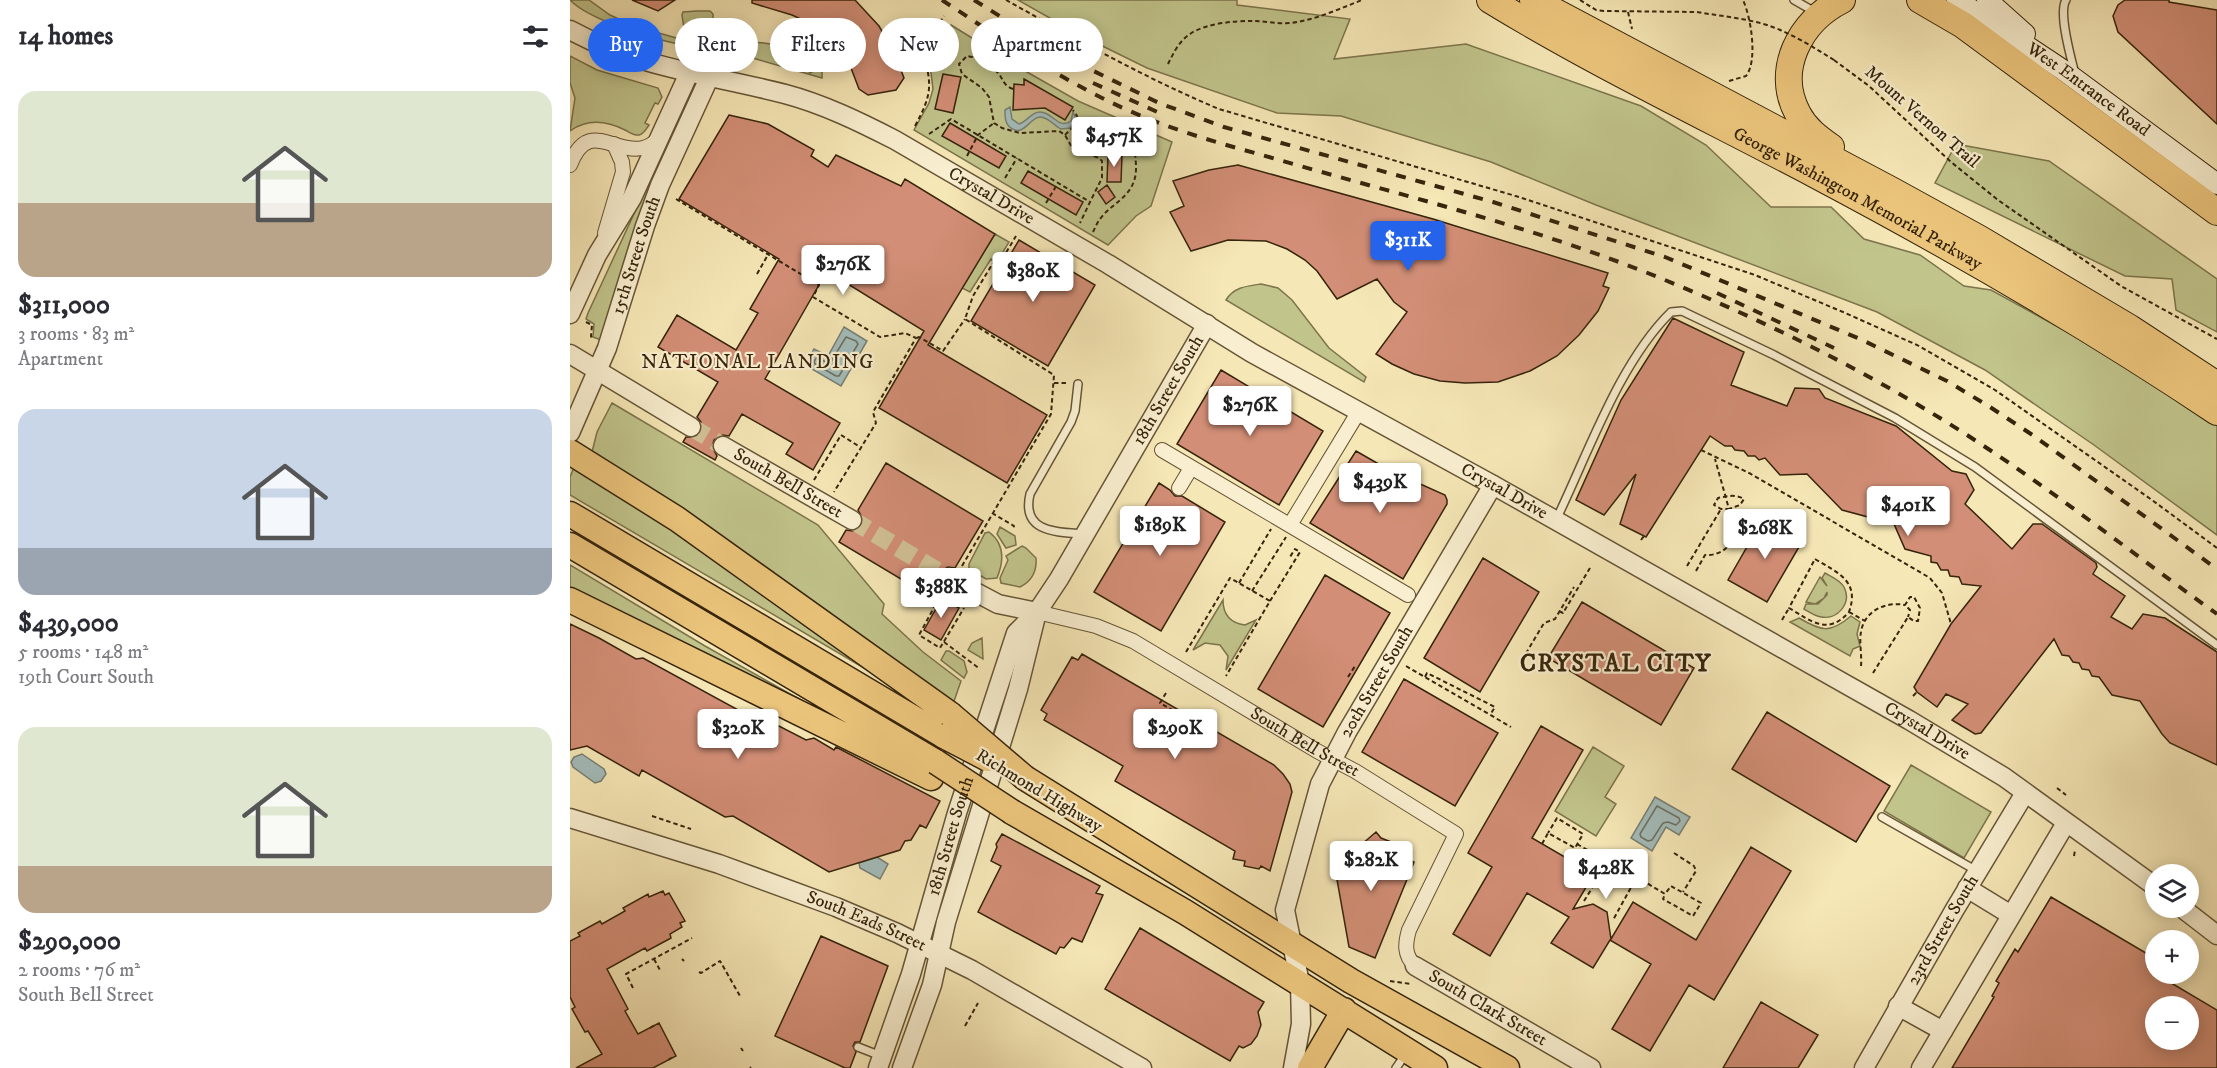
<!DOCTYPE html>
<meta charset="utf-8">
<style>
:root{--surface:#fff;--page:#f7f7f7;--text:#2b2b33;--muted:#7c7c81;--accent:#2563eb}
body{margin:0;font-family:"IM FELL DW Pica",serif;background:var(--page);color:var(--text);height:100vh;display:flex;flex-direction:column;font-size:22px;white-space:nowrap}
*{box-sizing:border-box;margin:0}
p{font-size:20px;color:var(--muted)}
.icon{flex:none;width:33px;height:33px;fill:none;stroke:currentColor;stroke-width:2;stroke-linecap:round;stroke-linejoin:round}
.map{position:relative;flex:1;overflow:hidden}
.panel{display:flex;flex-direction:column;background:var(--surface);width:570px}
.panel>*{flex:none}
.banner{position:absolute;left:18px;top:18px;width:570px;height:54px;display:flex;gap:12px}
.controls{position:absolute;left:1575px;top:864px;display:grid;gap:12px}
.controls a{display:grid;place-items:center;width:54px;height:54px;border-radius:50%;background:var(--surface);box-shadow:0 3px 15px #0003;font-size:30px}
.price{position:absolute;translate:-50% -51px;padding:0 14px;border-radius:6px;background:#fff;color:#222;font-size:20px;line-height:39px;filter:drop-shadow(0 2px 3px #0008)}
.price::after{content:'';position:absolute;left:50%;top:36px;width:18px;height:14px;margin-left:-9px;background:inherit;clip-path:polygon(0 0,100% 0,50% 100%)}
.price.selected{background:var(--accent);color:#fff}
ul{padding:0;list-style:none}
li{display:grid;align-content:center;gap:12px;height:318px;padding:0 18px}
li span{display:grid;place-items:center;height:186px;border-radius:18px;color:#555}
li>.icon{margin-inline-start:auto}
span .icon{width:108px;height:108px;fill:#fffc;stroke-width:1}
li b{font-size:26px}
h2{display:flex;justify-content:space-between;align-items:center;height:72px;padding:0 18px;font-size:26px}
.pill{padding:0 21px;border-radius:27px;background:var(--surface);box-shadow:0 3px 15px #0003;font-size:21px;line-height:54px}
.pill.selected{background:var(--accent);color:#fff}
main{display:flex;flex:1;min-height:0}
.map>svg:first-child{display:block}
.green{fill:#c1c48b;stroke:#7c744b;stroke-width:1.5}
.water{fill:#a3bcba;stroke:#777f74;stroke-width:1.5}
.lines{fill:none;stroke-linecap:round;stroke-linejoin:round}
.shore{stroke:#6c7062;stroke-width:1.5}
.building{fill:#d28e76;stroke:#36240b;stroke-width:1.5;fill-rule:evenodd}
.tertiary-tunnel{stroke:#d0c094;stroke-width:18;stroke-dasharray:18 9;stroke-linecap:butt}
.service-casing{stroke:#665536;stroke-width:10}
.minor-casing{stroke:#665536;stroke-width:16}
.tertiary-casing{stroke:#665536;stroke-width:21}
.secondary-casing{stroke:#36240b;stroke-width:22}
.trunk-casing{stroke:#36240b;stroke-width:27}
.motorway-casing{stroke:#36240b;stroke-width:28}
.path{stroke:#36240b;stroke-width:2;stroke-dasharray:4.5 3;stroke-linecap:butt}
.service{stroke:#f9efd0;stroke-width:7}
.minor{stroke:#f9efd0;stroke-width:14}
.tertiary{stroke:#f9efd0;stroke-width:18}
.secondary{stroke:#f9efd0;stroke-width:20}
.trunk{stroke:#ebc47b;stroke-width:24}
.motorway{stroke:#ebc47b;stroke-width:26}
.rail{stroke:#36240b;stroke-width:4;stroke-dasharray:10 10;stroke-linecap:butt}
.trunk-bridge-casing{stroke:#36240b;stroke-width:27;stroke-linecap:butt}
.path-bridge{stroke:#36240b;stroke-width:2;stroke-dasharray:4.5 3;stroke-linecap:butt}
.trunk-bridge{stroke:#ebc47b;stroke-width:24}
.labels{text-anchor:middle;dominant-baseline:central;stroke-width:4.5;stroke-linejoin:round;paint-order:stroke}
.street-label{font-size:18px;fill:#36240b;stroke:#f9efd0}
.neighbourhood-label{font-size:20px;letter-spacing:1.5px;fill:#36240b;stroke:#f9efd0}
.district-label{font-size:24px;font-weight:bold;letter-spacing:1.5px;fill:#36240b;stroke:#f9efd0}
</style>
<main>
<section class="panel">
<h2>14 homes<svg class="icon" aria-label="filters" viewBox="0 0 24 24"><path d="M4 7h16M4 17h16"/><circle cx="9" cy="7" r="2"/><circle cx="15" cy="17" r="2"/></svg></h2>
<ul>
<li><span style="background:linear-gradient(#dfe7d0 60%,#b9a48a 0)"><svg class="icon" aria-label="home" viewBox="0 0 24 24"><path d="M3 11l9-7 9 7M6 9v11h12V9"/></svg></span><div><b>$311,000</b><p>3 rooms · 83 m²</p><p>Apartment</p></div></li>
<li><span style="background:linear-gradient(#c9d6e8 75%,#9aa5b1 0)"><svg class="icon" aria-label="home" viewBox="0 0 24 24"><path d="M3 11l9-7 9 7M6 9v11h12V9"/></svg></span><div><b>$439,000</b><p>5 rooms · 148 m²</p><p>19th Court South</p></div></li>
<li><span style="background:linear-gradient(#dfe7d0 75%,#b9a48a 0)"><svg class="icon" aria-label="home" viewBox="0 0 24 24"><path d="M3 11l9-7 9 7M6 9v11h12V9"/></svg></span><div><b>$290,000</b><p>2 rooms · 76 m²</p><p>South Bell Street</p></div></li>
</ul>
</section>
<div class="map">
<svg width="1647" height="1068" viewBox="0 0 1647 1068">
<rect width="100%" height="100%" fill="#f6e7b6"/>
<filter id="stains"><feTurbulence type="fractalNoise" baseFrequency=".00333" numOctaves="4"/><feColorMatrix values="0 0 0 0 .2 0 0 0 0 .09 0 0 0 0 .02 0 0 0 .5 -.17"/></filter>
<radialGradient id="worn" r=".72"><stop offset=".6" stop-color="#630" stop-opacity="0"/><stop offset="1" stop-color="#630" stop-opacity=".3"/></radialGradient>
<!-- green -->
<path class="green" d="M0 0H19L40 15 64 26 110 39 108 44C80 38 19 20 0 0Z
M448 0H667V5L780 19 764 59 896 44 1071 106 1136 145 1201 207H1261L1294 239 1350 255 1394 286 1421 290 1528 349 1637 416 1647 426V535L1524 445 1415 370 1307 312 1026 205 921 162 771 116 707 113 577 68 508 34Z
M127 11H140L143 14V25C135 31 123 29 114 28L112 15 113 12Z
M381 25 457 72 508 101 602 142 581 206 566 216 538 245 344 130 359 103 363 89 358 49 373 28 378 31Z
M161 32 165 34 166 43C200 40 219 44 240 73L249 68 252 70V78L172 55 114 45 116 40H132Z
M0 56 27 70 88 88 92 97 88 104 85 103 75 123 79 125C76 129 74 134 69 135 64 136 59 132 55 130 37 121 18 118 0 131L5 98 0 83Z
M114 106 118 107 31 340 23 337 24 324 16 319 18 313Z
M1386 144 1479 161 1647 279V332L1606 310 1602 279 1555 276 1365 183Z
M425 234 439 242 427 262 421 259 400 292 392 288Z
M691 284 708 288 722 300 759 348 796 377 794 382 656 300C664 287 677 286 691 284Z
M42 403 248 525 314 604 312 614 353 652 391 681 382 707 22 452 27 432Z
M5 465 182 578 328 688 0 495V477Z
M430 527 445 536 446 545 436 548 427 534Z
M419 532C435 544 434 561 427 578L416 579 399 569V564L415 533Z
M452 546 456 548 466 558C467 571 462 581 450 587L431 583 430 578 438 560 436 556Z
M0 565 135 646 256 714 0 593Z
M1255 573C1262 577 1270 580 1274 587 1282 603 1268 620 1251 617 1245 616 1239 612 1234 609L1236 604H1248L1257 595V592L1254 598 1245 604 1236 602 1250 577 1257 586 1252 578Z
M653 600C653 615 660 623 675 625L686 620 656 670 658 656 650 645 635 643 623 650Z
M1281 616 1290 622 1287 634 1290 646 1283 649 1280 656 1220 622 1229 618C1251 631 1260 634 1281 616Z
M412 638 413 659 398 650 402 643Z
M376 651H379L394 661 397 672 394 678 371 660Z
M1023 747 1054 766 1035 797 1046 804 1026 836 985 811Z
M1341 765 1421 812 1394 858 1314 811Z"/>
<!-- water -->
<path class="water" d="M440 107 442 119 449 124C457 122 461 112 470 112 483 112 488 130 501 121L503 112 506 119 500 128 491 129C484 126 479 117 470 117 459 118 454 137 441 128 435 124 435 117 435 110Z
M274 327 297 341 271 386 235 365 244 349 258 356Z
M12 754 34 769 36 774 31 781 25 783 3 767 1 762 4 757Z
M1085 797 1120 817 1109 835 1096 827 1082 851 1061 838Z
M307 857 318 864 310 879 290 868 289 863Z"/>
<g class="lines">
<!-- shore -->
<path class="shore" d="M276 337 286 341 288 344 269 376H266L245 364 244 361 247 358 256 362 262 360Z
M1087 806 1109 818 1110 821 1106 825 1098 822 1093 823 1082 840 1078 841 1071 837 1070 834Z"/>
</g>
<!-- building -->
<path class="building" d="M62 0H105L88 11Z
M182 0H285L309 26 323 50 334 78 326 90 298 95 289 89 281 68 255 34 239 23 222 15 182 3Z
M1555 0H1599V2L1647 10V124L1548 32 1543 16 1548 5Z
M373 74 391 77 383 113 365 109Z
M454 79 503 107 495 120 475 108 443 110 444 84 454 85Z
M159 115 198 124 244 150 241 156 258 167 266 155 331 186 335 179 425 234 358 345 477 415 437 483 309 408 354 331 257 271 195 379 270 423 243 470 216 454 223 443 172 414 159 436 152 435 144 440 142 447 147 456 145 460 113 442 116 437H126L131 432V422L127 417 148 382 88 347 107 315 166 350 188 313 180 309 209 259 109 199Z
M525 118 534 123 531 134 517 127Z
M380 123 436 156 429 168 372 136Z
M538 154 552 155 551 182H537Z
M668 165 863 219 1038 273 1033 286 1039 288 1028 311 1009 335 987 356 960 371 928 382 895 383 870 381 844 374 822 364 806 354 837 312 824 302 807 279 767 299 747 271 735 260 717 249 696 241 658 240 621 251 600 212 614 206 603 181 639 170Z
M458 171 513 202 506 215 451 183Z
M537 185 545 197 536 204 528 192Z
M449 240 525 285 478 366 401 321Z
M1103 318 1174 352 1161 385 1217 406 1225 388 1249 389 1255 398 1326 426 1382 471 1396 474 1404 490 1395 504 1442 549 1463 524H1472L1526 563 1527 567 1523 574 1555 596 1541 617 1562 629 1573 614 1595 618 1647 652V765L1600 743 1592 734 1570 701 1542 695 1529 677 1522 676 1519 670 1512 669 1509 663 1503 662 1499 656 1492 655 1484 639 1411 733 1405 734 1382 720 1398 704 1376 694 1367 707 1347 692 1344 687 1381 624 1411 586 1392 584 1389 577 1380 576 1378 570H1371L1367 563 1361 562V556L1335 549 1324 524 1272 510 1237 474 1210 475 1195 458 1189 460 1185 456H1178L1174 451 1165 450 1162 446H1155L1140 436 1076 537 1050 524 1066 474 1034 515 1006 500 1051 400Z
M651 370 753 431 709 505 607 444Z
M786 451 819 470 875 495 877 500V504L833 579 740 523Z
M316 463 413 521 385 568 378 567 369 572 368 579 373 588 366 600 269 542 276 530 283 531 291 526 293 519 288 510Z
M589 483 600 490 605 496H612L655 522 591 631 524 592Z
M1193 519 1233 540 1197 602 1158 580Z
M913 558 969 592 910 692 854 658Z
M755 575 820 613 753 727 688 689Z
M372 598 389 608 371 640 354 630Z
M1012 602 1124 668 1091 725 978 658Z
M0 624 29 638 66 659 73 658 201 728 209 726 236 740 244 738 264 750 266 747 370 801 356 828 350 825 341 840 335 841 330 850 259 872 163 816 155 817 72 770 69 776 17 746 0 750Z
M512 654 704 765 713 774 720 784 722 792 700 871 691 866 689 869 674 866 675 861 663 859 665 851 545 781 553 766 474 720 477 714 471 710 502 657 508 660Z
M834 679 928 733 885 806 792 752Z
M1197 712 1320 786 1286 842 1162 769Z
M971 726 1013 750 962 838 1024 874 1003 909 1023 904 1037 912 1041 939 1063 902 1126 940 1181 847 1221 871 1144 1000 1119 985 1080 1051 1042 1029 1081 964 1040 940 1023 968 981 943 999 917 957 893 920 956 883 934 922 867 898 853Z
M806 832 811 838 824 843 826 853 844 862 805 958 779 947 766 874 776 872 769 864Z
M432 834 530 886 526 893 533 895 512 942 502 938 494 948 490 947 486 954 408 912 431 866 421 861 427 847 426 844Z
M93 891 95 895 99 893 115 921 110 923 112 927 100 934 101 938 77 951 75 948 37 969 58 1009 55 1011 68 1034 89 1023 106 1056 83 1068H6L32 1054 18 1031 15 1032 2 1009 5 1007 0 997V941L10 936 8 933 30 921 32 924 55 911 53 908 78 894 79 897Z
M1481 897 1586 959V974L1647 1010V1068H1382L1424 997 1422 996 1429 983 1426 981 1445 949 1448 952ZM1586 1006H1618V1040H1586Z
M570 928 694 1002 688 1012 691 1025 687 1036 681 1044 673 1048 669 1046 660 1061 535 989Z
M251 936 318 966 290 1042H285L283 1046 286 1052 280 1068H275L205 1036Z
M1191 1002 1248 1035 1228 1068H1153Z"/>
<g class="lines">
<!-- tertiary-tunnel -->
<path class="tertiary-tunnel" d="M121 427 153 446
M282 520 379 578"/>
<defs>
<path id="service" d="M1224 0 1245 12
M1496 0C1488 13 1501 58 1505 74
M508 384 505 411 501 422 460 494C451 533 487 532 514 534
M986 520C1018 454 1049 363 1101 312L1112 311 1204 355 1325 418 1405 467 1647 645
M1312 817 1407 871
M288 1047 311 1056
M826 1068 835 1055"/>
<g id="minor">
<path d="M0 165C18 118 42 154 73 148 79 147 84 143 89 139"/>
<path d="M35 233 53 172 52 162 44 144"/>
<path d="M592 450 838 595"/>
<path d="M609 488 621 468"/>
<path d="M720 525 789 411"/>
<path id="s1" d="M467 612 526 626 563 641 747 751 785 771 886 834 839 930C835 944 834 955 845 966"/>
</g>
<g id="tertiary">
<path id="s2" d="M0 30C72 69 138 74 215 94 253 104 290 122 325 140L538 264 682 353 923 485 1339 720 1434 777 1586 887"/>
<path d="M0 314 27 255 62 198 119 73"/>
<path d="M0 354 121 427"/>
<path id="s3" d="M0 433 37 348 75 226 90 185 139 78"/>
<path id="s4" d="M153 446 282 520"/>
<path d="M379 578 428 604 467 612"/>
<path id="s5" d="M0 818 149 864 266 907 327 933 402 970 572 1068"/>
<path d="M1397 888 1441 915"/>
<path d="M1612 908 1647 935"/>
<path id="s6" d="M845 966 1021 1068"/>
<path d="M1328 1006 1373 1031"/>
<path id="s7" d="M308 1068 341 974 387 813 446 633 467 612 489 579 637 324"/>
<path d="M332 1068 362 985 376 922 448 689 467 612"/>
<path id="s8" d="M723 1068 731 1024 730 983 715 910 750 784 777 732 923 485"/>
<path id="s9" d="M1294 1068 1385 909 1455 793"/>
<path d="M1351 1068 1496 823"/>
</g>
<g id="secondary">
<path id="s10" d="M1387 0 1493 70 1647 184"/>
<path d="M1417 0 1455 34"/>
</g>
<path id="trunk" d="M0 452 107 519 380 714
M0 514 374 736
M0 545 366 762
M0 600 361 778
M455 778 781 981 937 1068
M442 812 615 912 865 1068
M740 1068 774 1010"/>
<g id="motorway">
<path id="s11" d="M920 0C1025 64 1136 117 1244 174 1382 247 1517 325 1647 412"/>
<path d="M963 0 1323 191 1410 239 1560 328 1647 385"/>
<path d="M1350 0 1393 25 1647 212"/>
<path d="M1261 147C1248 138 1236 129 1228 114 1204 70 1230 21 1272 0"/>
</g>
</defs>
<!-- service casing -->
<use href="#service" class="service-casing"/>
<!-- minor casing -->
<use href="#minor" class="minor-casing"/>
<!-- tertiary casing -->
<use href="#tertiary" class="tertiary-casing"/>
<!-- secondary casing -->
<use href="#secondary" class="secondary-casing"/>
<!-- trunk casing -->
<use href="#trunk" class="trunk-casing"/>
<!-- motorway casing -->
<use href="#motorway" class="motorway-casing"/>
<!-- path -->
<path class="path" d="M436 0C506 39 575 78 649 109L949 197 1185 275 1273 312 1347 345 1425 390 1582 500 1647 548
M1010 0 1026 10 1034 11 1127 12
M1058 12 1062 29
M111 47 113 35
M1264 60 1299 86 1381 162 1428 200 1551 286 1647 339
M598 64C603 54 609 41 620 34 636 23 664 21 683 21 695 21 708 24 721 23 745 20 769 9 792 0
M1159 81 1176 76C1188 61 1181 17 1173 0
M443 89C432 85 434 79 427 72 420 64 407 57 397 56L389 64 392 74 412 88 419 97 424 123 432 128 450 133 489 131 495 135 503 149 529 158 532 161V178L520 202
M345 126C363 93 362 84 352 49L374 16
M359 134 381 119 520 202 510 223
M495 135 508 122 507 116 503 110
M397 156 408 135 424 123
M435 178 447 158
M106 199 249 285 243 297 310 337 335 333 346 338 303 412 306 423 264 492
M476 203 488 183
M523 232C525 228 527 223 530 219 540 205 558 199 564 181 570 164 560 148 568 131
M487 263 488 262
M187 274 199 253
M16 322 22 325 21 336 23 340
M347 338 349 337 373 351 395 319
M484 383H497
M1131 450 1181 474 1360 578 1372 593 1381 624
M244 480 271 435 290 447
M422 513 444 526 442 530
M1071 540 1074 536
M1245 559C1268 573 1290 581 1279 612 1258 636 1241 621 1219 608Z
M392 566 481 414 484 375 395 319 403 296 423 263 428 266 446 236
M1117 566 1151 509
M1126 571 1135 555C1151 556 1165 545 1165 528 1165 522 1162 514 1159 509L1170 505 1174 499C1165 494 1158 496 1148 498L1144 505 1151 509H1159L1145 459
M669 583 701 529
M373 591 349 635 370 648 394 608
M682 591 716 537
M700 601 730 552 725 549 720 557
M989 611 993 613 1020 568
M1279 612 1295 621
M1212 620 1219 608
M374 642 410 669
M616 652 660 578 700 601 656 676
M952 660 974 623 985 619 1004 587
M836 666 941 727
M1291 666C1292 657 1289 640 1291 632 1294 611 1316 601 1335 605
M1303 673 1338 617 1344 621H1348L1350 608 1344 597H1340L1335 605 1340 610 1338 617
M778 677 785 666
M855 677 857 673 925 707 920 715
M596 693 590 703 626 724 632 714
M1343 696 1347 692
M1487 788 1496 795
M82 816 121 829
M972 844 978 833 1005 848 1013 834 987 818 978 833
M1007 844 1040 863
M1104 853 1124 866 1126 871 1113 892
M1504 856 1505 850
M1065 876 1095 894 1093 899 1123 916 1131 903 1101 886 1095 894
M1014 901 1036 866 1046 862 1057 865 1065 876 1064 882 1043 920
M84 959 91 972
M112 959 114 961
M129 972 131 973 150 961 170 996
M820 981 841 984
M63 988 56 974 122 938
M395 1026 408 1003
M80 1028 85 1025
M171 1048 173 1051
M98 1060 103 1057
M180 1068 181 1067"/>
<!-- service -->
<use href="#service" class="service"/>
<!-- minor -->
<use href="#minor" class="minor"/>
<!-- tertiary -->
<use href="#tertiary" class="tertiary"/>
<!-- secondary -->
<use href="#secondary" class="secondary"/>
<!-- trunk -->
<use href="#trunk" class="trunk"/>
<!-- motorway -->
<use href="#motorway" class="motorway"/>
<!-- rail -->
<path class="rail" d="M372 0C439 44 508 92 584 121 630 139 679 151 727 165 849 200 973 230 1090 278 1183 316 1274 360 1360 412 1460 472 1552 546 1647 614
M404 0 495 57 589 103 654 127 923 202 1095 257 1290 339 1377 381 1420 407 1464 436 1647 569
M523 83 594 115
M1147 293 1264 348"/>
<defs>
<path id="trunk-bridge" d="M380 714 455 778
M374 736 418 759
M366 762 442 812"/>
</defs>
<!-- trunk-bridge casing -->
<use href="#trunk-bridge" class="trunk-bridge-casing"/>
<!-- path-bridge -->
<path class="path-bridge" d="M1127 12C1150 16 1174 18 1197 25 1221 33 1243 47 1264 60"/>
<!-- trunk-bridge -->
<use href="#trunk-bridge" class="trunk-bridge"/>
</g>
<g class="labels">
<!-- street labels -->
<g class="street-label">
<text stroke="none"><textPath href="#s10" startOffset="159">West Entrance Road</textPath></text>
<text transform="translate(1352 117) rotate(41)">Mount Vernon Trail</text>
<text stroke="none"><textPath href="#s2" startOffset="456">Crystal Drive</textPath></text>
<text stroke="none"><textPath href="#s11" startOffset="418">George Washington Memorial Parkway</textPath></text>
<text stroke="none"><textPath href="#s3" startOffset="190">15th Street South</textPath></text>
<text stroke="none"><textPath href="#s7" startOffset="744">18th Street South</textPath></text>
<text stroke="none"><textPath href="#s4" startOffset="75">South Bell Street</textPath></text>
<text stroke="none"><textPath href="#s2" startOffset="1048">Crystal Drive</textPath></text>
<text stroke="none"><textPath href="#s8" startOffset="408">20th Street South</textPath></text>
<text stroke="none"><textPath href="#s2" startOffset="1534">Crystal Drive</textPath></text>
<text stroke="none"><textPath href="#s1" startOffset="300">South Bell Street</textPath></text>
<text transform="translate(469 791) rotate(31)">Richmond Highway</text>
<text stroke="none"><textPath href="#s7" startOffset="243">18th Street South</textPath></text>
<text stroke="none"><textPath href="#s5" startOffset="314">South Eads Street</textPath></text>
<text stroke="none"><textPath href="#s9" startOffset="159">23rd Street South</textPath></text>
<text stroke="none"><textPath href="#s6" startOffset="84">South Clark Street</textPath></text>
</g>
<!-- neighbourhood labels -->
<g class="neighbourhood-label">
<text x="188" y="362">NATIONAL LANDING</text>
</g>
<!-- district labels -->
<g class="district-label">
<text x="1046" y="664">CRYSTAL CITY</text>
</g>
</g>
<rect width="100%" height="100%" filter="url(#stains)"/>
<rect width="100%" height="100%" fill="url(#worn)"/>
</svg>
<div class="controls">
<a><svg class="icon" aria-label="layers" viewBox="0 0 24 24"><path d="M12 4l9 5-9 5-9-5zM3 14l9 5 9-5"/></svg></a>
<a>+</a>
<a>−</a>
</div>
<b class="price" style="left:544px;top:168px">$457K</b>
<b class="price selected" style="left:838px;top:272px">$311K</b>
<b class="price" style="left:273px;top:296px">$276K</b>
<b class="price" style="left:463px;top:303px">$380K</b>
<b class="price" style="left:680px;top:437px">$276K</b>
<b class="price" style="left:810px;top:514px">$439K</b>
<b class="price" style="left:1338px;top:537px">$401K</b>
<b class="price" style="left:590px;top:557px">$189K</b>
<b class="price" style="left:1195px;top:560px">$268K</b>
<b class="price" style="left:371px;top:619px">$388K</b>
<b class="price" style="left:168px;top:760px">$320K</b>
<b class="price" style="left:605px;top:760px">$290K</b>
<b class="price" style="left:801px;top:892px">$282K</b>
<b class="price" style="left:1036px;top:900px">$428K</b>
<div class="banner">
<a class="pill selected">Buy</a>
<a class="pill">Rent</a>
<a class="pill">Filters</a>
<a class="pill">New</a>
<a class="pill">Apartment</a>
</div>
</div>
</main>
